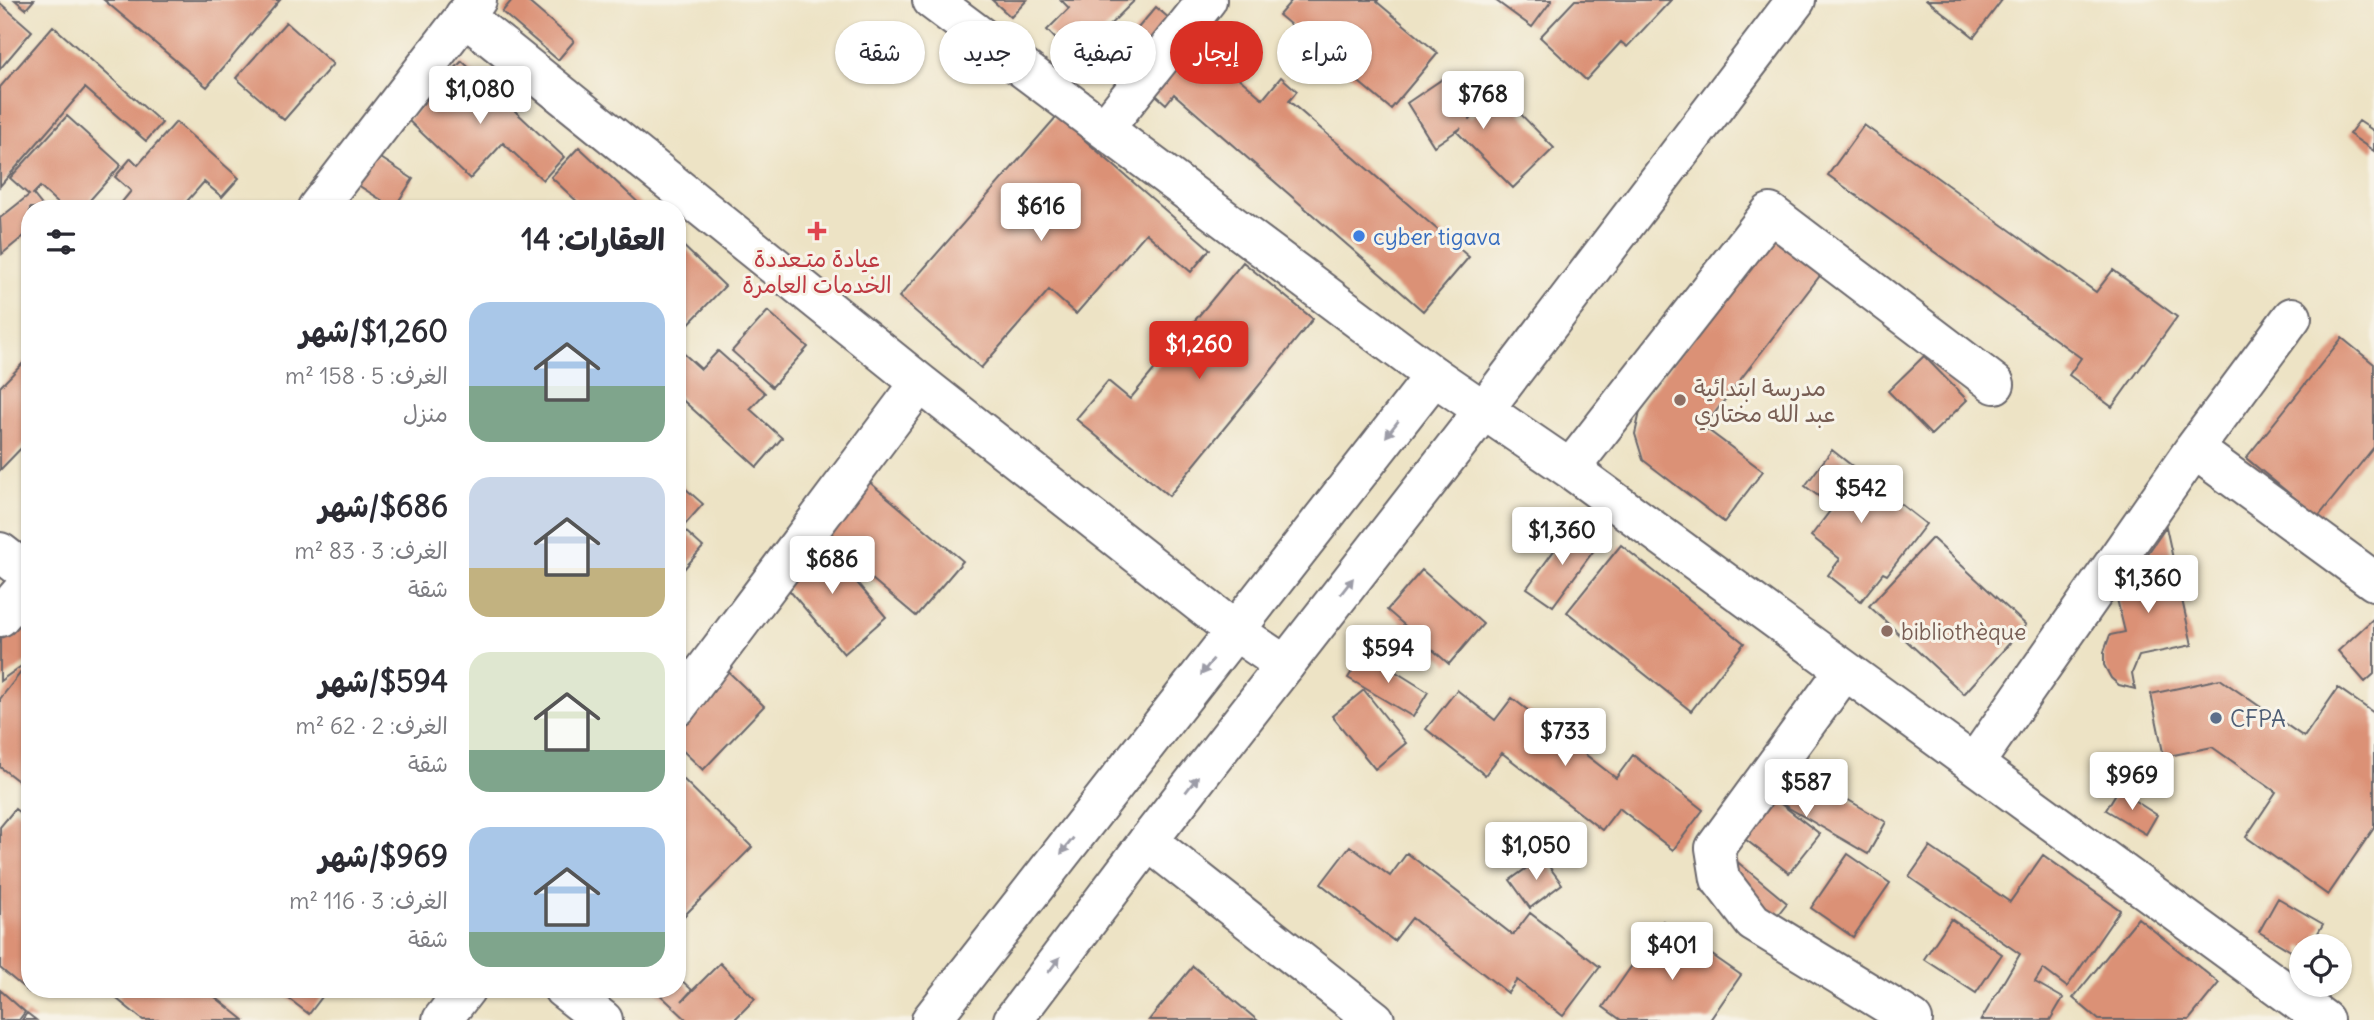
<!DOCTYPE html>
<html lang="ar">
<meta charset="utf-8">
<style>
:root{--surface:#fff;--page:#f2f2f3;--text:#2b2b33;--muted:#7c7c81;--accent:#d93025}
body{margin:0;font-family:Delius,"Playpen Sans Arabic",sans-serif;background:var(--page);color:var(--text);direction:rtl;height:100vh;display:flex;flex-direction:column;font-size:26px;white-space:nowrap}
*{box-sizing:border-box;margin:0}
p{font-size:23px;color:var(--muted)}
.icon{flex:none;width:38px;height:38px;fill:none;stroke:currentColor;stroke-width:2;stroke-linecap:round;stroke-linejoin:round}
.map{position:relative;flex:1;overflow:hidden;direction:ltr}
.panel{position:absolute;left:21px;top:200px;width:665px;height:798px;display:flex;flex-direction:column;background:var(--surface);border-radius:28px;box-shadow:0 2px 5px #0004;direction:rtl}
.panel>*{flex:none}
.top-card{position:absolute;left:707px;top:21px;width:665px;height:63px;direction:rtl;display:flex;gap:14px}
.controls{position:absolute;left:2289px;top:934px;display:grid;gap:14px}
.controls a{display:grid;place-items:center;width:63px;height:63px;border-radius:50%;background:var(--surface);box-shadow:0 2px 5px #0004;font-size:35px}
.price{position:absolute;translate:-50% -60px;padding:0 16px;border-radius:7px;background:#fff;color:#222;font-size:23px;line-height:46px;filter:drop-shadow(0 2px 4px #0008)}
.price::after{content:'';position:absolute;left:50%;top:42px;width:21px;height:16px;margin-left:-10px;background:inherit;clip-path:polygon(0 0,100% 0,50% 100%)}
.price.on{background:var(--accent);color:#fff}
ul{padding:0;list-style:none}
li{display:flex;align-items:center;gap:21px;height:175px;padding:0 21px}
li span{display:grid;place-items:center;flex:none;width:196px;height:140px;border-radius:21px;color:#555}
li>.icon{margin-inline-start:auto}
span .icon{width:84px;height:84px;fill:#fffc;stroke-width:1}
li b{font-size:30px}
h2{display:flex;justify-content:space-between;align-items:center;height:84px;padding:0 21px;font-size:30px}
.pill{padding:0 24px;border-radius:32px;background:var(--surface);box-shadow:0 2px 5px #0004;font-size:24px;line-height:63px}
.pill.on{background:var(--accent);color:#fff}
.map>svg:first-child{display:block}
.building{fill:#db9176}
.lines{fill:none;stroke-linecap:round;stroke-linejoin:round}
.minor-casing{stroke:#69666b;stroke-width:42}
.tertiary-casing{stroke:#69666b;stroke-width:42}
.secondary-casing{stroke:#69666b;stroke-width:42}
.minor{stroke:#fff;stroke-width:38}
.tertiary{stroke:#fff;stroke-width:38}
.secondary{stroke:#fff;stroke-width:38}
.oneway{fill:#9c9ca7}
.health-dot{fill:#e0444e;stroke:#f7f3e8;stroke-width:2.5}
.shop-dot{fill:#3f7fe0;stroke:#f7f3e8;stroke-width:2.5}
.education-dot{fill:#8d6e63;stroke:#f7f3e8;stroke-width:2.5}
.service-dot{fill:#5c6f8a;stroke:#f7f3e8;stroke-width:2.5}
.labels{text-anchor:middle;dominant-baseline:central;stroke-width:6;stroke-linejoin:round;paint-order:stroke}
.shop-label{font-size:23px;fill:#366cbe;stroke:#f7f3e8;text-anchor:start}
.health-label{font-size:23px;fill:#be3a42;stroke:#f7f3e8}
.education-label{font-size:23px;fill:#785e54;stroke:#f7f3e8;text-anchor:start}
.service-label{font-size:23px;fill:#4e5e75;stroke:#f7f3e8;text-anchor:start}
</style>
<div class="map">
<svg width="2374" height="1020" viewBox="0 0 2374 1020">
<rect width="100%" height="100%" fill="#f7f3e8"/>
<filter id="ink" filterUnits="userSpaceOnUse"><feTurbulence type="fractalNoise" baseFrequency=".0143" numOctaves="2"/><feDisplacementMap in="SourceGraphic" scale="14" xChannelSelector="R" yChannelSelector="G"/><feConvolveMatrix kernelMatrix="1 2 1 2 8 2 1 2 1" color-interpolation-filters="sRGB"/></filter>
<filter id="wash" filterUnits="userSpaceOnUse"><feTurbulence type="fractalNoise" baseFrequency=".00686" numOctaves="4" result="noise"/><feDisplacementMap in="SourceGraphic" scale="28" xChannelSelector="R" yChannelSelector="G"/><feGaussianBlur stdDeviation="1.57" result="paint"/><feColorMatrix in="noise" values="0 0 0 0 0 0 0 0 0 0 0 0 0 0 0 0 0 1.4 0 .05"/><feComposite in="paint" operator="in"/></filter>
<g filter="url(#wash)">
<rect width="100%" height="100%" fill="#ede3c5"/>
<g id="blocks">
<!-- building -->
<path class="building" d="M15 0H34L26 9Z
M104 0H280L207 87Z
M512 0H526L574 41 558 60 502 12Z
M992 0H1027L1011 17Z
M1061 0H1135L1075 59 1047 30 1069 8Z
M1292 0H1378L1377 2 1438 53 1391 109 1279 15Z
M1495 0H1552L1532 27Z
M1575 0H1671L1627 47 1621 42 1586 80 1540 37Z
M1927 0H2002L1974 37Z
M0 3 32 31 0 69Z
M1156 7 1263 99 1281 77 1297 91 1289 101 1469 257 1423 311 1174 94 1166 104 1113 57Z
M286 22 333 64 284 120 236 78Z
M53 26 162 123 146 141 85 88 0 186V87Z
M462 61 564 157 543 180 503 143 470 179 408 120Z
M1444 78 1470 119 1498 91 1554 148 1513 188 1457 132 1461 128 1434 146 1407 103Z
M67 116 121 165 83 208H63L40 187 33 194 44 208H30V244L24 236 2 254 0 218 29 195 10 178Z
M1057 116 1210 249 1191 272 1146 233 1076 314 1049 290 981 368 899 297Z
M2359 121 2374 131V151L2349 134Z
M176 122 239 178 222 197 204 182 181 208H117L131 191 115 177 131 158 138 165Z
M1864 125 2096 292 2113 270 2177 317 2112 407 2069 375 2081 358 1828 175Z
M364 147 413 179 394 208 344 176Z
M579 147 644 208H584L551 177Z
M1772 234 1822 273 1704 427 1763 471 1724 522 1643 460 1635 434 1642 403Z
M677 240 725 286 677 336Z
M1243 262 1313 319 1169 496 1076 419 1108 381 1130 399Z
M768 311 808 347 772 387 732 351Z
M2342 338 2374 364V447L2318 517 2246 458Z
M718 351 765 393 750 409 782 438 757 467 677 395V357L682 352 701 369Z
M30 356V439L0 470V387Z
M1924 356 1967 400 1931 435 1888 391Z
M1832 450 1926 524 1887 575 1883 573 1861 601 1828 575 1840 559 1811 536 1833 507 1805 486Z
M855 470 963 561 916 616 808 525Z
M677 481 703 504 682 528 703 547 677 577Z
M1571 527 1597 546 1553 606 1527 588Z
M2166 527 2192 645 2139 656 2132 673 2135 689 2119 685 2111 678 2104 665V652L2110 635 2125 632 2117 599Z
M1932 538 2026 625 1964 694 1869 606Z
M820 539 886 617 844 654 777 576Z
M1621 545 1744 643 1691 711 1567 612Z
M1422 570 1483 624 1449 664 1387 610Z
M30 617V660L0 681V639Z
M2374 618V674L2365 682 2338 651Z
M1364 652 1428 692 1413 717 1348 678Z
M712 656 764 706 703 770 677 745V693Z
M22 671 30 677V790L0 767V699Z
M2220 679 2304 737 2338 688 2374 713V828L2328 895 2246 837 2276 792 2212 747 2164 757 2151 694Z
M1364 690 1406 743 1375 769 1332 716Z
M1457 690 1495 720 1512 698 1616 778 1633 755 1703 810 1673 850 1619 808 1602 830 1502 753 1485 775 1426 729Z
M1785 763 1886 822 1868 854 1777 801 1820 834 1789 873 1741 836Z
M677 773 752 847 682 918 677 913Z
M2118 790 2157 815 2146 834 2106 810Z
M15 809 30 821 31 989 29 992 0 968V827Z
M1350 846 1390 876 1407 853 1513 935 1530 913 1600 967 1563 1016 1517 980 1508 993 1412 918 1394 941 1321 884Z
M1930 847 2010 902 2043 855 2120 910 2067 987 2043 969 2035 982 2063 998 2050 1020H1981L2020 954 1909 877Z
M1848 854 1890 883 1853 937 1811 908Z
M1729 855 1787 903 1759 938 1701 889Z
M1542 857 1562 884 1530 908 1510 880Z
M2278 898 2323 924 2310 947H2301V957L2259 932Z
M2138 918 2219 983 2189 1020H2099L2073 998Z
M1951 919 2002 954 1976 993 1924 959Z
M1663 921 1741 975 1710 1020H1621L1603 1007Z
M720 963 755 999 734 1020H687L654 989H677V976L692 990 682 1001Z
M1193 966 1257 1020H1149Z
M125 989H205L244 1020H143L117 999Z
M236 989H250L245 995Z
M276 989H328L309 1014Z
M0 990 25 1012 19 1020H0Z
M27 1013 36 1020H22Z"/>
</g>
</g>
<g filter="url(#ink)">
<use href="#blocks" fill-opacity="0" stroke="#69666b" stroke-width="2"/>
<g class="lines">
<defs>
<path id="minor" d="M932 0 1434 376 1570 469 2324 1020
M464 16 920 383 1235 631 1285 665
M1104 129 1207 0
M317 208 477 0
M2194 449 2374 581
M1570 469 1770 213 1995 384
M0 617 30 582
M1845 670 1715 848 1720 879 1753 922 1913 1020
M677 707 920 383
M1974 764 2194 449 2292 317
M1148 841 1375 1020
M442 1020 466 989"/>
<path id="tertiary" d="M931 1020 1434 376
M1013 1020 1148 841 1483 411 1796 0"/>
<path id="secondary" d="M0 552 30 575
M563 989 603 1020"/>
</defs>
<!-- minor casing -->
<use href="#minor" class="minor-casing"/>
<!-- tertiary casing -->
<use href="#tertiary" class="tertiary-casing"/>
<!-- secondary casing -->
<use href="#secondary" class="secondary-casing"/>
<!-- minor -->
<use href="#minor" class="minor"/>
<!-- tertiary -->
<use href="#tertiary" class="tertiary"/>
<!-- secondary -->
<use href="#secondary" class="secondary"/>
</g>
<!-- one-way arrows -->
<defs><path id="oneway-solid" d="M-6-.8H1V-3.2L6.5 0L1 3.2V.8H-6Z" transform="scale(1.75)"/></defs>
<g class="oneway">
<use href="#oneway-solid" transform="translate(1392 429) rotate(128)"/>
<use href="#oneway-solid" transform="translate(1347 586) rotate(-52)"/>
<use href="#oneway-solid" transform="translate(1207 667) rotate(128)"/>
<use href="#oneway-solid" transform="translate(1192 784) rotate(-52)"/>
<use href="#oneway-solid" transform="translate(1067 846) rotate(128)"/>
<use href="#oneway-solid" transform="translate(1054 965) rotate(-53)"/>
</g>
</g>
<!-- markers -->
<path class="health-dot" d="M813.5 220.5h7v7h7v7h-7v7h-7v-7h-7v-7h7z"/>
<circle class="shop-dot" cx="1359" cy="236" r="7"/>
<g class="education-dot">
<circle cx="1680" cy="400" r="7"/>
<circle cx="1887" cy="631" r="7"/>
</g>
<circle class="service-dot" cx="2216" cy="718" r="7"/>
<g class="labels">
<!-- shop labels -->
<g class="shop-label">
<text x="1373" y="236">cyber tigava</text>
</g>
<!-- health labels -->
<g class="health-label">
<text x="817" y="258">عيادة متـعددة<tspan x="817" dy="26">الخدمات العامرة</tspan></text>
</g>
<!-- education labels -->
<g class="education-label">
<text x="1694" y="387">مدرسة ابتدائية<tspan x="1694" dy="26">عبد الله مختاري</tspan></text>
<text x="1901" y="631">bibliothèque</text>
</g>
<!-- service labels -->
<g class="service-label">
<text x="2230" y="718">CFPA</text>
</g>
</g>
</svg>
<div class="controls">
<a><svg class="icon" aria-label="locate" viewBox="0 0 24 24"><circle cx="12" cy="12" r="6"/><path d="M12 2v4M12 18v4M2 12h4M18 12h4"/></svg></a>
</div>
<b class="price" style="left:480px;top:126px">$1,080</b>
<b class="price" style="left:1483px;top:131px">$768</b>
<b class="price" style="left:1041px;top:243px">$616</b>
<b class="price on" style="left:1199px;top:381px">$1,260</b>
<b class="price" style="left:1861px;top:525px">$542</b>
<b class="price" style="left:1562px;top:567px">$1,360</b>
<b class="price" style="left:832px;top:596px">$686</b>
<b class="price" style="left:2148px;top:615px">$1,360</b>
<b class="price" style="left:1388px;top:685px">$594</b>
<b class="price" style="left:1565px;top:768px">$733</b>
<b class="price" style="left:2132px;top:812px">$969</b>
<b class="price" style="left:1806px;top:819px">$587</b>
<b class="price" style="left:1536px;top:882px">$1,050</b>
<b class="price" style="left:1672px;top:982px">$401</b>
<div class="top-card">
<a class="pill">شراء</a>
<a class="pill on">إيجار</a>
<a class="pill">تصفية</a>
<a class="pill">جديد</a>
<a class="pill">شقة</a>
</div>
<section class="panel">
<h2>العقارات: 14<svg class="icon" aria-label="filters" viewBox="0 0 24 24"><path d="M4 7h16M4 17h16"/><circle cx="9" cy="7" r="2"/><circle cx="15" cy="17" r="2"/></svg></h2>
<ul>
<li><span style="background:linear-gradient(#a9c7e8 60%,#7fa58c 0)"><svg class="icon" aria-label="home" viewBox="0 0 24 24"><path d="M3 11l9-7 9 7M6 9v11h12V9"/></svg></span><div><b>$1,260/شهر</b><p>الغرف: 5 · 158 m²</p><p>منزل</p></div></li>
<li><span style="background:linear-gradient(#c9d6e8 65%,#c2b280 0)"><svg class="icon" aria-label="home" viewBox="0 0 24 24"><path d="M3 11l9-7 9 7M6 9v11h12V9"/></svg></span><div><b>$686/شهر</b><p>الغرف: 3 · 83 m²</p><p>شقة</p></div></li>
<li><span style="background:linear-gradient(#dfe7d0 70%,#7fa58c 0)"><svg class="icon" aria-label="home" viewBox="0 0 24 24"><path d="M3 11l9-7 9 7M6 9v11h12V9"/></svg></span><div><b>$594/شهر</b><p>الغرف: 2 · 62 m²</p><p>شقة</p></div></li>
<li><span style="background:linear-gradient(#a9c7e8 75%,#7fa58c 0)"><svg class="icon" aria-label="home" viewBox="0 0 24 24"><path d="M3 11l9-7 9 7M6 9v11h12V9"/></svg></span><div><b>$969/شهر</b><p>الغرف: 3 · 116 m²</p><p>شقة</p></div></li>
</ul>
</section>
</div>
